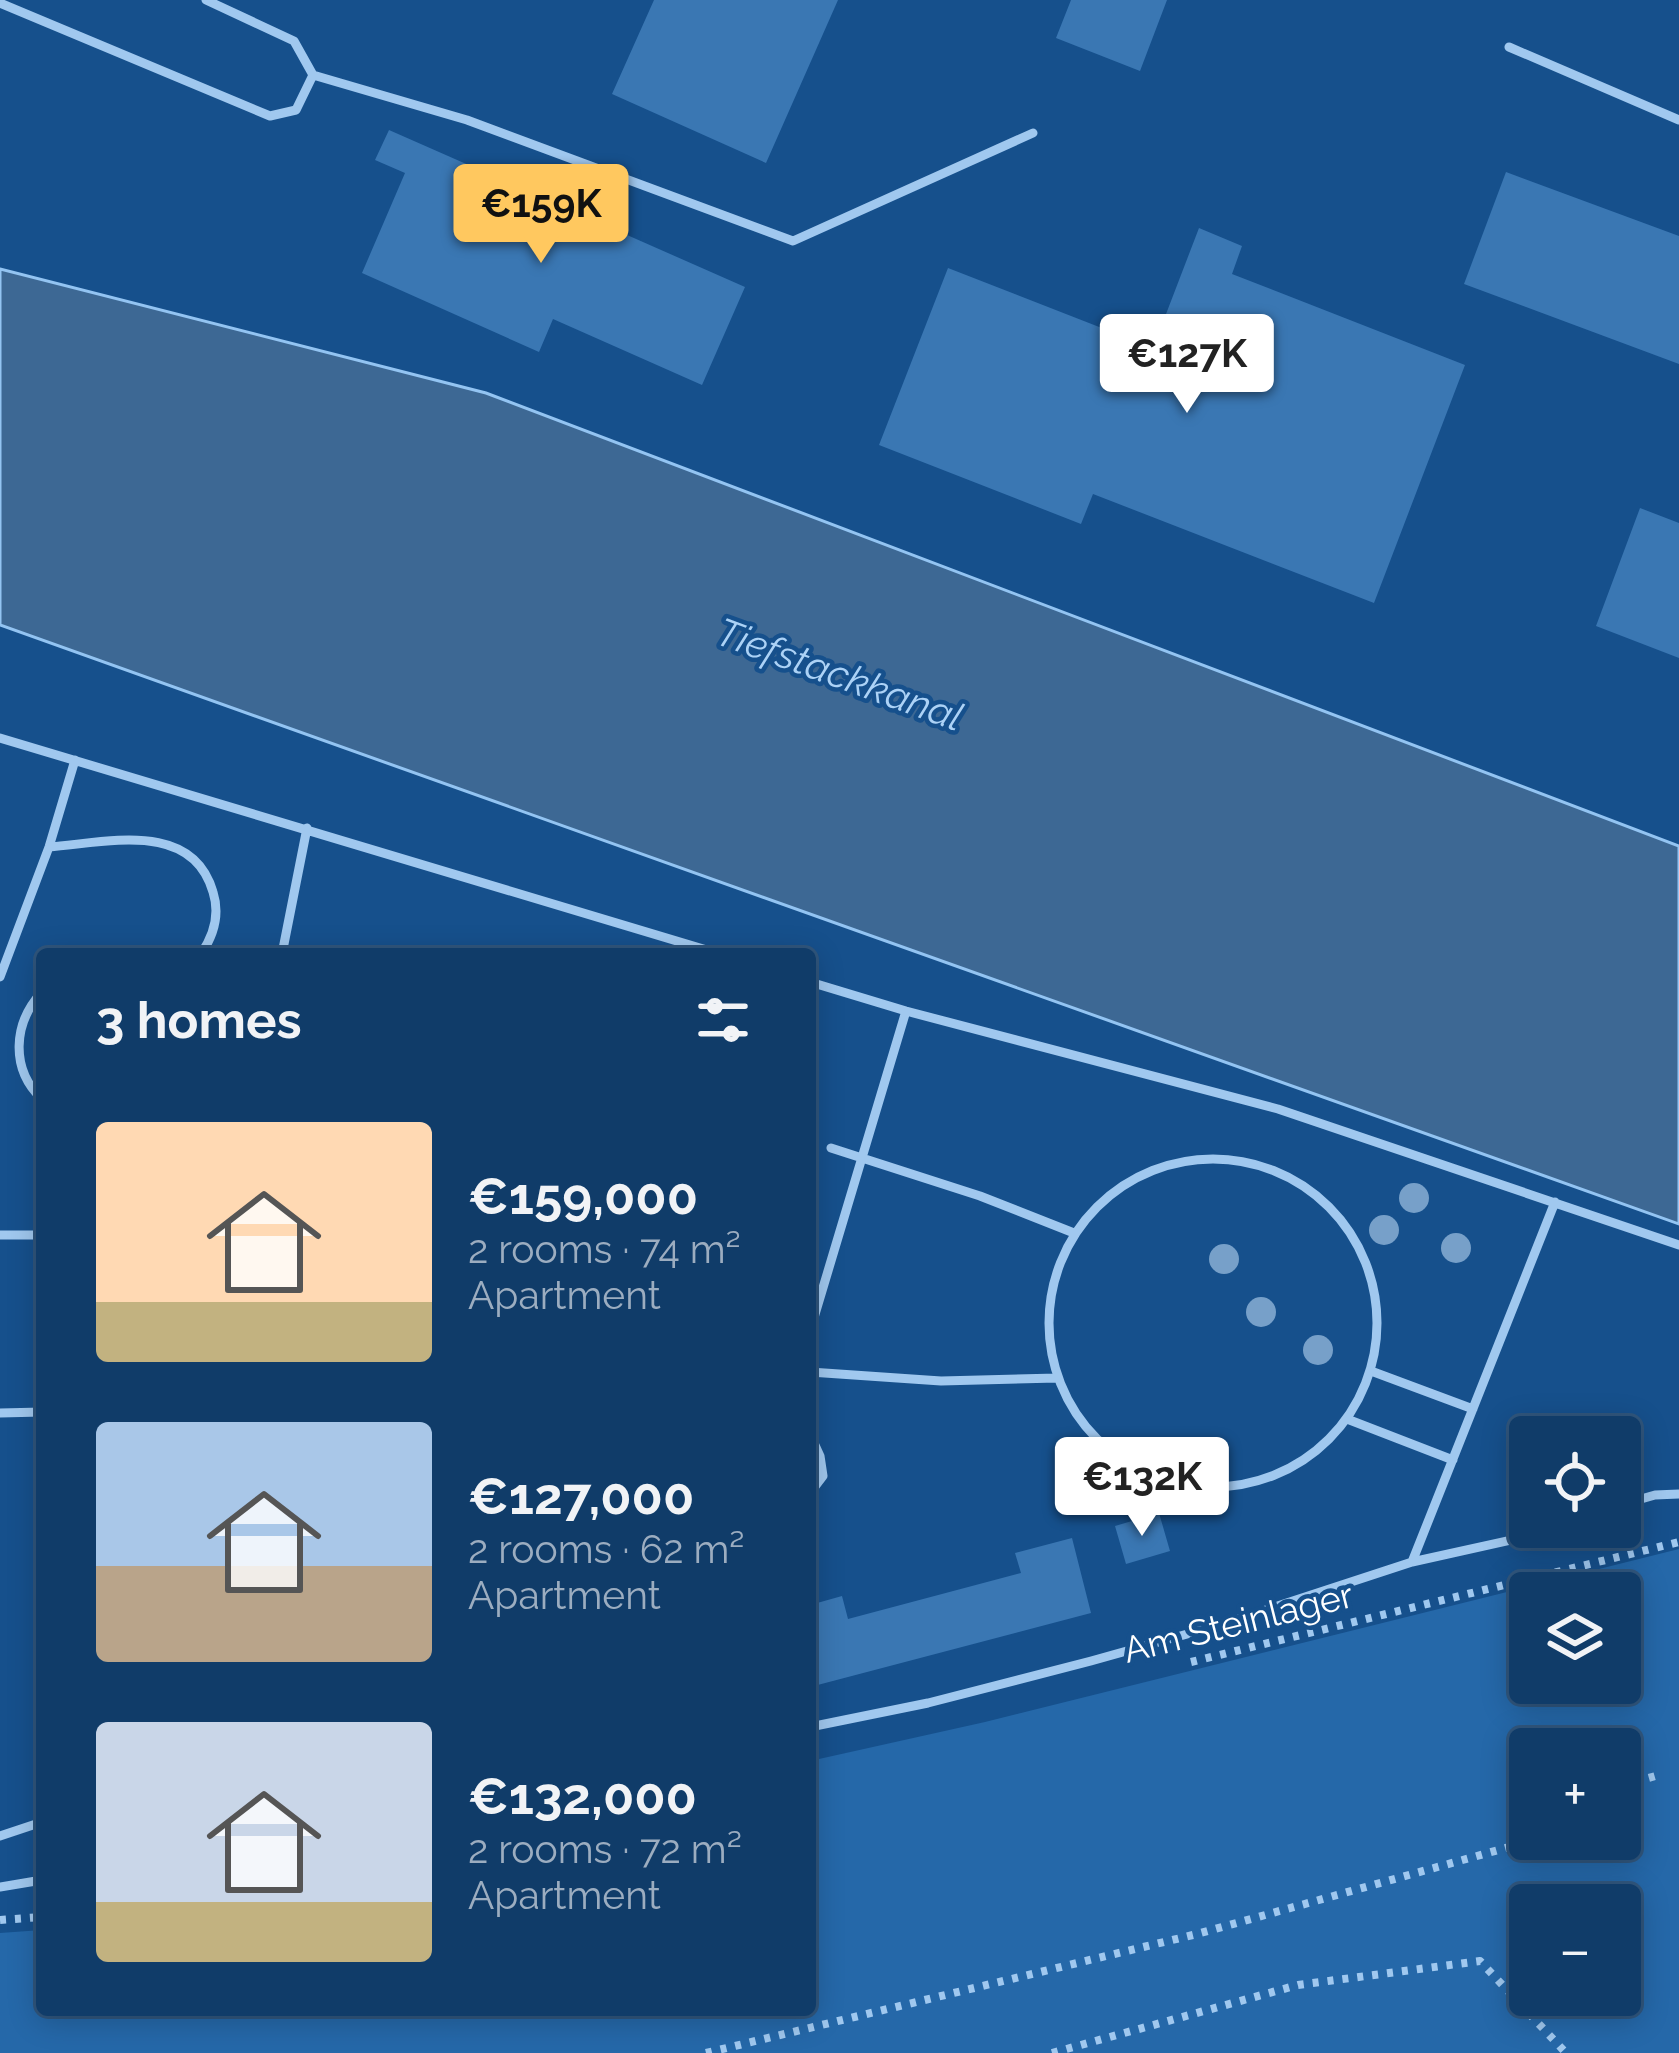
<!DOCTYPE html>
<meta charset="utf-8">
<style>
:root{--surface:#103c69;--page:#1e4771;--text:#f1f3f6;--muted:#9cadc0;--line:#30567d;--accent:#ffc85f}
body{margin:0;font-family:Raleway,sans-serif;background:var(--page);color:var(--text);height:100vh;display:flex;flex-direction:column;font-size:45px;white-space:nowrap}
*{box-sizing:border-box;margin:0}
p{font-size:39px;color:var(--muted)}
.icon{flex:none;width:66px;height:66px;fill:none;stroke:currentColor;stroke-width:2;stroke-linecap:round;stroke-linejoin:round}
.map{position:relative;flex:1;overflow:hidden}
.details{position:absolute;left:36px;top:948px;width:780px;height:1068px;display:flex;flex-direction:column;background:var(--surface);border-radius:12px;box-shadow:0 6px 30px #0003,0 0 0 3px var(--line)}
.details>*{flex:none}
.tools{position:absolute;left:1509px;top:1416px;display:grid;gap:24px}
.tools a{display:grid;place-items:center;width:132px;height:132px;border-radius:12px;background:var(--surface);box-shadow:0 6px 30px #0003,0 0 0 3px var(--line);font-size:60px}
.price{position:absolute;translate:-50% -102px;padding:0 27px;border-radius:12px;background:#fff;color:#222;font-size:39px;line-height:78px;filter:drop-shadow(0 3px 6px #0008)}
.price::after{content:'';position:absolute;left:50%;top:72px;width:36px;height:27px;margin-left:-18px;background:inherit;clip-path:polygon(0 0,100% 0,50% 100%)}
.price.selected{background:var(--accent);color:#111}
ul{padding:0;list-style:none}
li{display:flex;align-items:center;gap:36px;height:300px;padding:0 60px}
li span{display:grid;place-items:center;flex:none;width:336px;height:240px;border-radius:12px;color:#555}
li>.icon{margin-inline-start:auto}
span .icon{width:144px;height:144px;fill:#fffc;stroke-width:1}
li b{font-size:51px}
h2{display:flex;justify-content:space-between;align-items:center;height:144px;padding:0 60px;font-size:51px}
.map>svg:first-child{display:block}
.green{fill:#2568a9;fill-rule:evenodd}
.water{fill:#3d6894;stroke:#93c4f2;stroke-width:3}
.building{fill:#3a77b3}
.lines{fill:none;stroke-linecap:round;stroke-linejoin:round}
.path{stroke:#a0c8ef;stroke-width:8;stroke-dasharray:6 9;stroke-linecap:butt}
.service{stroke:#a0c8ef;stroke-width:9}
.tree{fill:#77a0c9}
.labels{text-anchor:middle;dominant-baseline:central;stroke-width:9;stroke-linejoin:round;paint-order:stroke}
.street-label{font-size:36px;fill:#fff;stroke:#16508c}
.water-label{font-size:39px;font-style:italic;fill:#acd2f6;stroke:#16508c}
</style>
<div class="map">
<svg width="1679" height="2053" viewBox="0 0 1679 2053">
<rect width="100%" height="100%" fill="#16508c"/>
<!-- green -->
<path class="green" d="M1679 1549V2053H0V1933L42 1930V2010H810V1761L985 1722ZM1530 1593H1620V1683H1530ZM1530 1749H1620V1839H1530ZM1530 1905H1620V1995H1530Z"/>
<!-- water -->
<path class="water" d="M0 269 486 393 1679 846V1224L0 625Z"/>
<!-- building -->
<path class="building" d="M654 0H838L766 163 612 94Z
M1071 0H1167L1140 71 1056 38Z
M389 130 745 287 702 385 553 319 539 352 362 273 405 173 375 160Z
M1506 172 1679 236V364L1464 284Z
M1199 228 1242 246 1232 274 1465 365 1374 603 1093 494 1081 524 879 445 948 268 1153 348Z
M1640 508 1679 523V658L1596 626Z
M1159 1513 1170 1551 1126 1564 1115 1526Z
M1072 1538 1091 1613 810 1687V1605L842 1596 848 1619 1021 1573 1015 1553Z"/>
<g class="lines">
<!-- path -->
<path class="path" d="M1191 1662 1679 1542
M1620 1786 1659 1775
M0 1920 42 1917
M706 2053 1197 1934 1538 1839
M1052 2053 1298 1985 1480 1961 1566 2053"/>
<!-- service -->
<path class="service" d="M0 3 270 116 296 110 313 75 294 41 206 0
M1509 47 1679 120
M313 75 467 120 793 241 1033 133
M0 738 720 954
M49 847C105 843 192 819 213 892 220 914 214 935 201 954
M282 954 307 828
M0 977 49 847 75 760
M810 982 906 1011 1278 1109 1679 1245
M42 992C13 1023 10 1069 42 1099
M831 1148 980 1196 1074 1233
M1049 1323a164 164 0 1 1 328 0a164 164 0 1 1-328 0Z
M0 1235H42
M810 1331 906 1011
M1371 1371 1473 1409
M810 1372 941 1381 1057 1378
M0 1413 42 1412
M1347 1419 1453 1460
M810 1434 820 1456 823 1476 810 1493
M1620 1505 1655 1495 1679 1494
M1412 1562 1555 1202
M810 1727 928 1703 1091 1661 1223 1624 1412 1562 1570 1527
M0 1836 42 1822
M0 1887 42 1880"/>
</g>
<!-- trees -->
<g class="tree">
<circle cx="1414" cy="1198" r="15"/>
<circle cx="1384" cy="1230" r="15"/>
<circle cx="1456" cy="1248" r="15"/>
<circle cx="1224" cy="1259" r="15"/>
<circle cx="1261" cy="1312" r="15"/>
<circle cx="1318" cy="1350" r="15"/>
</g>
<g class="labels">
<!-- street labels -->
<g class="street-label">
<text transform="translate(1238 1622) rotate(-14)">Am Steinlager</text>
</g>
<!-- water labels -->
<g class="water-label">
<text transform="translate(840 674) rotate(20)">Tiefstackkanal</text>
</g>
</g>
</svg>
<div class="tools">
<a><svg class="icon" aria-label="locate" viewBox="0 0 24 24"><circle cx="12" cy="12" r="6"/><path d="M12 2v4M12 18v4M2 12h4M18 12h4"/></svg></a>
<a><svg class="icon" aria-label="layers" viewBox="0 0 24 24"><path d="M12 4l9 5-9 5-9-5zM3 14l9 5 9-5"/></svg></a>
<a>+</a>
<a>−</a>
</div>
<b class="price selected" style="left:541px;top:266px">€159K</b>
<b class="price" style="left:1187px;top:416px">€127K</b>
<b class="price" style="left:1142px;top:1539px">€132K</b>
<section class="details">
<h2>3 homes<svg class="icon" aria-label="filters" viewBox="0 0 24 24"><path d="M4 7h16M4 17h16"/><circle cx="9" cy="7" r="2"/><circle cx="15" cy="17" r="2"/></svg></h2>
<ul>
<li><span style="background:linear-gradient(#ffd9b3 75%,#c2b280 0)"><svg class="icon" aria-label="home" viewBox="0 0 24 24"><path d="M3 11l9-7 9 7M6 9v11h12V9"/></svg></span><div><b>€159,000</b><p>2 rooms · 74 m²</p><p>Apartment</p></div></li>
<li><span style="background:linear-gradient(#a9c7e8 60%,#b9a48a 0)"><svg class="icon" aria-label="home" viewBox="0 0 24 24"><path d="M3 11l9-7 9 7M6 9v11h12V9"/></svg></span><div><b>€127,000</b><p>2 rooms · 62 m²</p><p>Apartment</p></div></li>
<li><span style="background:linear-gradient(#c9d6e8 75%,#c2b280 0)"><svg class="icon" aria-label="home" viewBox="0 0 24 24"><path d="M3 11l9-7 9 7M6 9v11h12V9"/></svg></span><div><b>€132,000</b><p>2 rooms · 72 m²</p><p>Apartment</p></div></li>
</ul>
</section>
</div>
